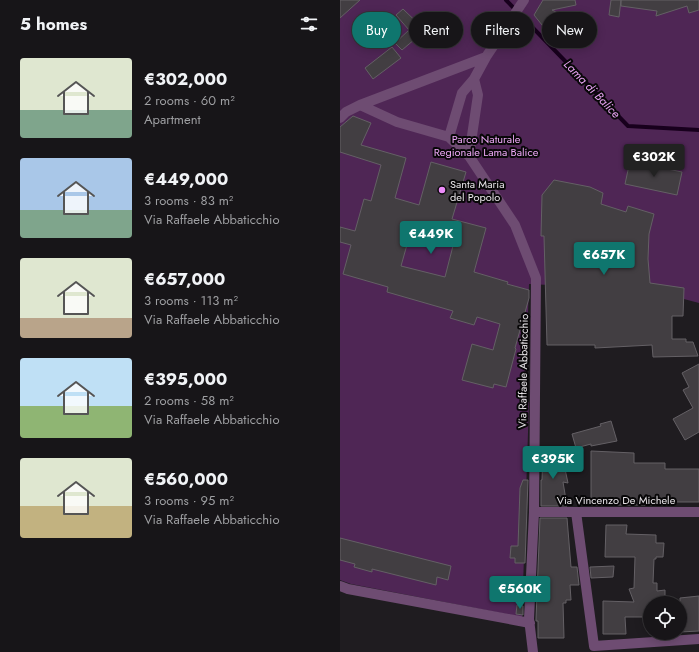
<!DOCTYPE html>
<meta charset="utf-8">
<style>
:root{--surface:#171518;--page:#201e21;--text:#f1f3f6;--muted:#9e9fa2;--line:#363437;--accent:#0f766e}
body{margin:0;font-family:Jost,sans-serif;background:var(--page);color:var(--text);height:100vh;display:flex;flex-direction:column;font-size:15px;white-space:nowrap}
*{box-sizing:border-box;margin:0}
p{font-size:13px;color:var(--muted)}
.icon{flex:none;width:22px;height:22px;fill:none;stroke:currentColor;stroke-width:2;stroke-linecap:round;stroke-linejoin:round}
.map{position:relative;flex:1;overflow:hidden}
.side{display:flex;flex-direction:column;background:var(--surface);width:340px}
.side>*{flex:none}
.hud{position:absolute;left:12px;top:12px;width:287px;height:36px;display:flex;gap:8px}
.tools{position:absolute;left:303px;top:596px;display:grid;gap:8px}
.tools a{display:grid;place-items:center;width:44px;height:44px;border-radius:50%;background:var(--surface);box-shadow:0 2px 10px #0003,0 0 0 1px var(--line);font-size:20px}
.price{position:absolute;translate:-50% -34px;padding:0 9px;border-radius:4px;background:var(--accent);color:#fff;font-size:13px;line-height:26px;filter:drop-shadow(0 1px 2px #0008)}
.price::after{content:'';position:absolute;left:50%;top:24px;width:12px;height:9px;margin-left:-6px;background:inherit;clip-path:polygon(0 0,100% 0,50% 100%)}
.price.selected{background:#222;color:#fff}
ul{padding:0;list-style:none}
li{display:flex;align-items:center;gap:12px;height:100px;padding:0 20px}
li span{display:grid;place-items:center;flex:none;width:112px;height:80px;border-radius:4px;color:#555}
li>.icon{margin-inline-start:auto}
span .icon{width:48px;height:48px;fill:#fffc;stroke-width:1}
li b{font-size:17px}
h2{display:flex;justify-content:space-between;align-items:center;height:48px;padding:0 20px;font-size:17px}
.pill{padding:0 14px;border-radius:18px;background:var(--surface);box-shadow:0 2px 10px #0003,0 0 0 1px var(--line);font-size:14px;line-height:36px}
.pill.selected{background:var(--accent);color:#fff}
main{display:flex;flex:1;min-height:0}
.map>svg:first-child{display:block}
.green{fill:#4f2655}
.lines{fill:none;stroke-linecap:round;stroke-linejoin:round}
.stream{stroke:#18001d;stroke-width:4}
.building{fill:#423e42;stroke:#646065;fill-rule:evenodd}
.minor{stroke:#6e4c72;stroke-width:10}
.poi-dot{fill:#ed8cfa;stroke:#080708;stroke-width:1.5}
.labels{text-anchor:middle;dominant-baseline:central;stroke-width:4;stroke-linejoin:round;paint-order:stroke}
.park-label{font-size:11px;fill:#efa9f8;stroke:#080708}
.poi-label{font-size:11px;fill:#e8e5e8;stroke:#080708;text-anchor:start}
.street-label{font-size:11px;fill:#e8e5e8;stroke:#080708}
.water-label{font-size:12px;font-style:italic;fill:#e7a2f1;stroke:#080708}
</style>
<main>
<section class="side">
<h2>5 homes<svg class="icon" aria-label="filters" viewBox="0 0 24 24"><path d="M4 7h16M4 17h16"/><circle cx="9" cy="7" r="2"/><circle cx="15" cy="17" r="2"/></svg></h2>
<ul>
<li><span style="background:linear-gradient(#dfe7d0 65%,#7fa58c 0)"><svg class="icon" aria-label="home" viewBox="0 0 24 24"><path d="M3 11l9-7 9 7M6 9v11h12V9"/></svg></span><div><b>€302,000</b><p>2 rooms · 60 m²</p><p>Apartment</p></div></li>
<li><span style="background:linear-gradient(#a9c7e8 65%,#7fa58c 0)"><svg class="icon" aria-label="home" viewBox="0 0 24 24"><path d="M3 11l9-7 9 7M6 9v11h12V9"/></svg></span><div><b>€449,000</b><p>3 rooms · 83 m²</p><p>Via Raffaele Abbaticchio</p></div></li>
<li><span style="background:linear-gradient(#dfe7d0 75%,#b9a48a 0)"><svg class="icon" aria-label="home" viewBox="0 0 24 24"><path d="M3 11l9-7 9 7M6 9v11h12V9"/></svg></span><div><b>€657,000</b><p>3 rooms · 113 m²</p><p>Via Raffaele Abbaticchio</p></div></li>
<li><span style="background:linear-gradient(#bfe0f5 60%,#8fb573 0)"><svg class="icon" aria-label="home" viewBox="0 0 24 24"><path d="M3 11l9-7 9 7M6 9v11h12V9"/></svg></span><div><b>€395,000</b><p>2 rooms · 58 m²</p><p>Via Raffaele Abbaticchio</p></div></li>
<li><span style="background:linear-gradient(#dfe7d0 60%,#c2b280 0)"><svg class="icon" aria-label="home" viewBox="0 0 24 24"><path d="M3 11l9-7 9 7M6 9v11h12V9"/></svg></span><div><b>€560,000</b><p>3 rooms · 95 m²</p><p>Via Raffaele Abbaticchio</p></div></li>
</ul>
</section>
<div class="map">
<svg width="359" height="652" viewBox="0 0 359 652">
<rect width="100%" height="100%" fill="#1f1c20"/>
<!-- green -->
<path class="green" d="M0 0H359V303L310 290 189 284 185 401 189 402 182 617 11 584 0 580Z"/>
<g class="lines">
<!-- stream -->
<path class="stream" d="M166 0 288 126 359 130"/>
</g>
<!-- building -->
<path class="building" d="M0 0H20L0 18Z
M203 0H235L236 5 212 10 237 22 231 32 210 22 206 30 194 15Z
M271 0H281L279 17 269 15Z
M281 0H359V10L349 13 347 6 316 16 317 11 281 6Z
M63 9 87 32 76 41 75 39 62 50 55 43 69 30 56 15Z
M52 47 61 58 33 79 25 68Z
M13 116 31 123 21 145 66 158 55 198 79 205 91 162 126 172 112 219 146 228 134 272 168 282 167 284 189 290V298L175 348 176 349 166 387 154 384 153 388 122 380 132 344 153 350 160 324 137 317 134 325 110 318 113 311 47 292 48 287 3 274 11 245 0 242V227L15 231 24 199 31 201 41 165 0 152V127ZM72 227 115 238 105 277 61 266Z
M290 161 342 172 337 195 285 184Z
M214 180 250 187 263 193 261 204 286 212 288 206 314 214 309 234 308 259 310 283 344 288 343 316H332V339H346V342H353L358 356 313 357 312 345 255 348V345H207L204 236H201L202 195Z
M359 364V432L345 440 333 419 353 408 343 390 349 387 342 373Z
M271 421 277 441 251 446V444L236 448 232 434 261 426 260 424Z
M221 450 228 483 223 482 227 506H201V480H202L203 451Z
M251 451 294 453V463H325V469H359V502H328V505H251Z
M183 480H188L185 563H175V558H170L171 546H178L180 488Z
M200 518H227L231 567H237L239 585H230L231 600H226V603H223L224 638H198V621H196V619Z
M266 525H287L286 534 316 535V543H324L323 557H316V559H314L313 583H317V591L325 590V601H310V617H285L286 634H263V601L294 602 289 589 294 588 295 557H265Z
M0 538 111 566 108 580 97 577 96 585 32 569V572L14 567 15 564 0 560Z
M274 566 273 577 251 578 250 567Z
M359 596V631L340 632V598Z
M177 605 183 606V615L176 614Z"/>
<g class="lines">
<!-- minor -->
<path class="minor" d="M20 105 57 122 109 137 129 156 138 95 134 79
M0 118 6 112 20 105 146 57
M109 137 122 93 134 79 146 57 184 0
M129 156 175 225 196 278 194 512 189 619 193 652
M194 512H359
M236 512 254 646 359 639
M0 586 8 589 190 623"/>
</g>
<!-- markers -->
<circle class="poi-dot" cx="102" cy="190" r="4"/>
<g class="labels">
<!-- park labels -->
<g class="park-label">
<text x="146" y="139">Parco Naturale<tspan x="146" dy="13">Regionale Lama Balice</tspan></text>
</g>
<!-- poi labels -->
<g class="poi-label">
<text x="110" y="184">Santa Maria<tspan x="110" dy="13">del Popolo</tspan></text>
</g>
<!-- street labels -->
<g class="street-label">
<text transform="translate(183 371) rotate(-89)">Via Raffaele Abbaticchio</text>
<text x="276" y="500">Via Vincenzo De Michele</text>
</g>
<!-- water labels -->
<g class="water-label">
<text transform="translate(252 89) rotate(46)">Lama di Balice</text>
</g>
</g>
</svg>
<div class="tools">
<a><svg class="icon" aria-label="locate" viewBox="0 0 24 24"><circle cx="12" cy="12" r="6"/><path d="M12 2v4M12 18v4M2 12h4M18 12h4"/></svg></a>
</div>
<b class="price selected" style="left:314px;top:178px">€302K</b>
<b class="price" style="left:91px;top:255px">€449K</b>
<b class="price" style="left:264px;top:276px">€657K</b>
<b class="price" style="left:213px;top:480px">€395K</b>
<b class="price" style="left:180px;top:610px">€560K</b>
<div class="hud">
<a class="pill selected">Buy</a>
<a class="pill">Rent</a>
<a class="pill">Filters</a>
<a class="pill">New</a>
</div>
</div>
</main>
